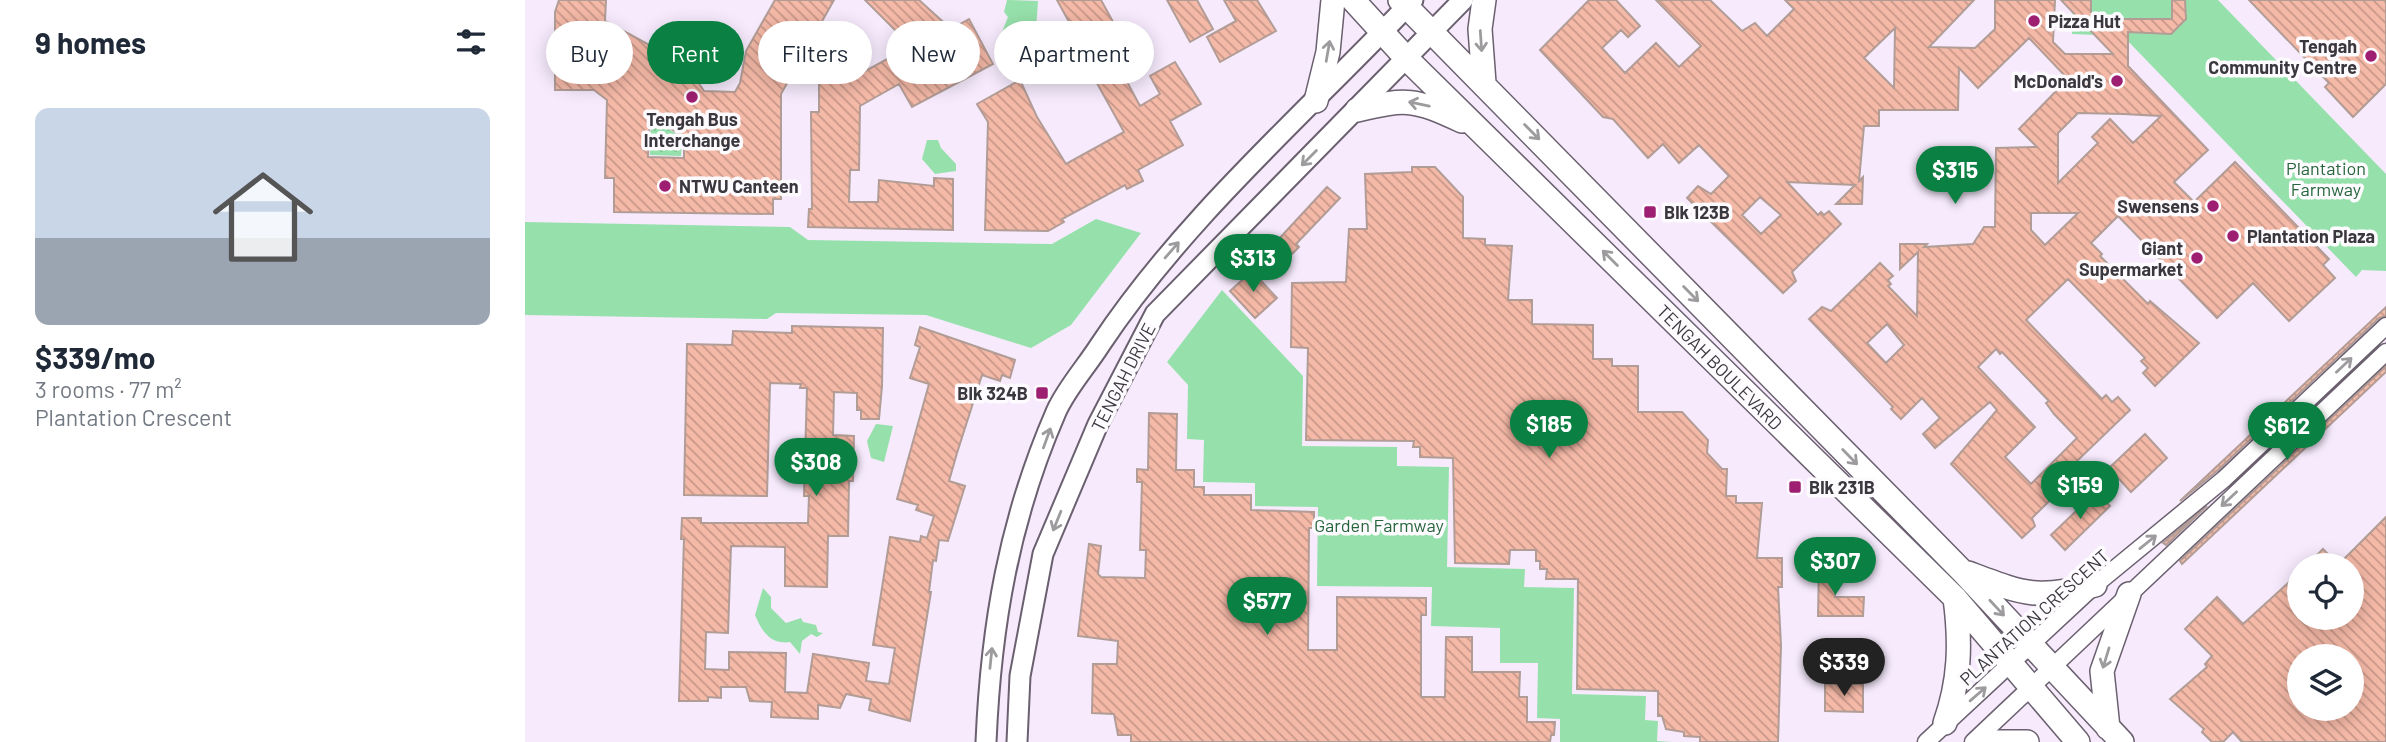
<!DOCTYPE html>
<meta charset="utf-8">
<style>
:root{--surface:#fff;--page:#f2f2f3;--text:#1f2937;--muted:#747a83;--accent:#0b8043}
body{margin:0;font-family:Barlow,sans-serif;background:var(--page);color:var(--text);height:100vh;display:flex;flex-direction:column;font-size:26px;white-space:nowrap}
*{box-sizing:border-box;margin:0}
p{font-size:23px;color:var(--muted)}
.icon{flex:none;width:38px;height:38px;fill:none;stroke:currentColor;stroke-width:2;stroke-linecap:round;stroke-linejoin:round}
.map{position:relative;flex:1;overflow:hidden}
.side{display:flex;flex-direction:column;background:var(--surface);width:525px}
.side>*{flex:none}
.banner{position:absolute;left:21px;top:21px;width:665px;height:63px;display:flex;gap:14px}
.tools{position:absolute;left:1762px;top:553px;display:grid;gap:14px}
.tools a{display:grid;place-items:center;width:77px;height:77px;border-radius:50%;background:var(--surface);box-shadow:0 4px 18px #0003;font-size:35px}
.price{position:absolute;translate:-50% -60px;padding:0 16px;border-radius:24px;background:var(--accent);color:#fff;font-size:23px;line-height:46px;filter:drop-shadow(0 2px 4px #0008)}
.price::after{content:'';position:absolute;left:50%;top:42px;width:21px;height:16px;margin-left:-10px;background:inherit;clip-path:polygon(0 0,100% 0,50% 100%)}
.price.on{background:#222;color:#fff}
ul{padding:0;list-style:none}
li{display:grid;align-content:center;gap:14px;height:371px;padding:0 35px}
li span{display:grid;place-items:center;height:217px;border-radius:14px;color:#555}
li>.icon{margin-inline-start:auto}
span .icon{width:126px;height:126px;fill:#fffc;stroke-width:1}
li b{font-size:30px}
h2{display:flex;justify-content:space-between;align-items:center;height:84px;padding:0 35px;font-size:30px}
.pill{padding:0 24px;border-radius:32px;background:var(--surface);box-shadow:0 4px 18px #0003;font-size:24px;line-height:63px}
.pill.on{background:var(--accent);color:#fff}
main{display:flex;flex:1;min-height:0}
.map>svg:first-child{display:block}
.grass{fill:url(#grass-dots)}
.park{fill:#96e1ab}
.building{fill:url(#building-back-hatch);stroke:#b29c96;stroke-width:2;fill-rule:evenodd}
.lines{fill:none;stroke-linecap:round;stroke-linejoin:round}
.minor-casing{stroke:#6a606f;stroke-width:19}
.tertiary-casing{stroke:#6a606f;stroke-width:23}
.secondary-casing{stroke:#6a606f;stroke-width:26}
.minor{stroke:#fff;stroke-width:16}
.tertiary{stroke:#fff;stroke-width:19}
.secondary{stroke:#fff;stroke-width:23}
.oneway{stroke:#9d9b9e}
.poi-dot{fill:#9e1e71;stroke:#fdfbfe;stroke-width:2.5}
.labels{text-anchor:middle;dominant-baseline:central;stroke-width:7;stroke-linejoin:round;paint-order:stroke}
.poi-label{font-size:18px;font-weight:bold;fill:#3b373e;stroke:#fdfbfe;text-anchor:start}
.park-label{font-size:18px;fill:#26653c;stroke:#fdfbfe}
.street-label{font-size:18px;fill:#3b373e;stroke:#fdfbfe}
</style>
<main>
<section class="side">
<h2>9 homes<svg class="icon" aria-label="filters" viewBox="0 0 24 24"><path d="M4 7h16M4 17h16"/><circle cx="9" cy="7" r="2"/><circle cx="15" cy="17" r="2"/></svg></h2>
<ul>
<li><span style="background:linear-gradient(#c9d6e8 60%,#9aa5b1 0)"><svg class="icon" aria-label="home" viewBox="0 0 24 24"><path d="M3 11l9-7 9 7M6 9v11h12V9"/></svg></span><div><b>$339/mo</b><p>3 rooms · 77 m²</p><p>Plantation Crescent</p></div></li>
</ul>
</section>
<div class="map">
<svg width="1861" height="742" viewBox="0 0 1861 742">
<defs>
<pattern id="grass-dots" width="8" height="8" patternUnits="userSpaceOnUse" patternTransform="scale(1.75)"><rect width="8" height="8" fill="#96e1ab"/><path d="M2 2h.1M6 6h.1" fill="none" stroke="#82c294" stroke-width="1.8" stroke-linecap="round"/></pattern>
<pattern id="building-back-hatch" width="6" height="6" patternUnits="userSpaceOnUse" patternTransform="scale(1.75)"><rect width="6" height="6" fill="#f5b9a7"/><path d="M-1 5l2 2M0 0l6 6M5-1l2 2" fill="none" stroke="#c89789"/></pattern>
</defs>
<rect width="100%" height="100%" fill="#f6eafc"/>
<!-- grass -->
<path class="grass" d="M126 117 157 138 156 156 125 155Z"/>
<!-- park -->
<path class="park" d="M482 0 513 1 511 30 499 40 482 39 477 32 483 17 479 12Z
M1548 0H1693L1861 174V271L1837 270 1831 277 1598 36 1547 34Z
M402 140H413L416 148 431 164V171L410 174 397 159Z
M571 219 616 233 546 325 506 348 401 315 251 313 242 319 0 315V222L265 227 283 240 527 244Z
M697 290 778 376 777 446 872 447V466L924 467 922 567 1000 569 999 587 1049 588 1047 694 1121 696 1120 720 1133 721 1132 741 1148 742H1035V719L1012 718 1013 663H975V628L906 626 907 587 792 586 793 507 730 506V483L678 482 679 440 662 439 663 385 642 362Z
M351 424 368 426 359 462 346 458 342 441Z
M238 588 246 597V608L261 623 276 618 278 622 291 625 293 632 298 633 292 637 286 634 277 641 275 654 265 642C246 645 237 632 230 615Z"/>
<!-- building -->
<path class="building" d="M34 0H81L80 21 130 48 135 66 171 79 179 91 210 92 215 83 221 51 250 0H309L256 94V199H248V214L89 212V178H80L82 100 69 90H30V12ZM125 114 159 138V158L123 157Z
M340 0H394L426 29 444 19 468 64 387 107 374 84 335 106 334 170H325L324 202H353L354 180 409 186V178L428 179V230L283 227 284 209H287L286 112H294V73L335 74 386 46Z
M532 0H576L592 29 596 27 620 66 600 78 615 106 635 94 625 76 650 62 676 104 645 121 658 145 613 170 618 181 602 189 600 185 537 219 539 222 523 231 460 230 463 122 452 104 495 80 512 117 541 164 599 132 562 65 566 62Z
M642 0H672L688 29 665 42Z
M699 0H732L751 31 695 62 682 37 711 21Z
M1064 0H1091L1115 26 1103 37 1096 30 1077 48 1100 73 1131 43 1154 67 1176 46 1131 0H1185L1217 31 1230 23 1242 36 1269 9 1260 0H1449L1404 47 1450 48 1470 29V0H1530L1528 42 1540 54H1588L1536 0H1566V12L1573 19H1647V0H1660L1661 19 1646 34 1603 32V66L1683 150 1649 182 1669 202 1710 162 1804 259 1798 265 1810 278 1764 321 1728 283 1692 318 1593 216 1566 243 1577 254 1575 256 1623 304 1625 301 1674 343 1630 386 1618 373 1623 368 1616 361 1620 358 1543 279 1501 320 1577 399 1581 395 1587 402 1593 397 1605 410 1552 461 1558 468 1507 518 1510 526 1497 538 1426 464 1472 410 1465 402 1410 448 1398 434 1415 418 1397 398 1376 419 1366 409 1368 407 1284 319 1297 307 1306 311 1355 263 1368 276 1363 280 1366 284 1363 286 1392 316 1393 252 1375 269V244H1402L1399 247 1448 244 1459 227H1470L1471 148 1512 147 1494 129 1543 79 1504 38 1453 88 1434 68 1433 110H1354V126H1339L1334 181 1338 177 1337 204H1311L1330 185 1262 182 1293 215 1296 212 1299 215 1304 211 1316 224 1267 272 1271 281 1258 293 1162 198 1173 186 1186 194 1204 176 1174 145 1154 163 1138 144 1123 158 1088 119 1078 117 1015 50ZM1370 28 1369 88 1339 58ZM1553 113 1598 114 1636 116 1608 143 1585 119 1567 137 1573 143 1533 183V133ZM1235 197 1256 215 1236 234 1217 215ZM1506 213H1553L1520 245 1506 230ZM1362 324 1379 345 1361 363 1342 343ZM1471 349 1475 354 1477 352 1524 401 1521 403 1529 414 1552 438 1506 484 1480 457 1510 427 1453 367Z
M1724 0H1861V84L1828 117 1800 87 1804 83Z
M887 167H910L938 197V238L960 239V245L987 246 983 300H1007V324L1068 325V359H1087V366H1113V412H1157L1183 440 1182 453 1197 469H1202L1201 496H1211V503H1237L1232 558H1257V587H1253L1256 646 1253 742H1175V737L1159 736V732L1141 729 1137 716H1133V691L1052 689 1053 579H1021L1022 569H1015V561H1011V550H985L984 564 930 563 928 458 895 457V447H888L889 441 781 440 783 348 766 347 767 283 821 282 824 229H842L840 174 887 172Z
M802 187 815 198 771 244 774 247 765 256 751 242Z
M727 271 752 298 730 318 705 291Z
M1861 307V316L1854 318 1692 471 1655 501Z
M267 326 358 328 357 386 354 419H336V410H332V393L309 392 308 435 329 436 328 481H324L323 536H303L302 587 260 586V547L206 546 203 633 181 632 180 669 204 670V652L261 653 260 692 282 693 288 654 344 663 341 681 364 684 370 648 348 645 365 537 395 542 396 536 402 538 409 516 391 510 393 505 372 499 404 384 385 378 395 347 390 345 395 327 490 360 485 378 477 375 475 381 457 375 432 453 424 481 440 486 423 541 414 540 411 561 408 560 404 592H406L385 721 344 710 346 699 321 694 315 708 293 705V719L246 717 247 702 225 701 221 687H196V698L183 697V701H154L159 539H156L157 518H176V523H283L284 496H279L282 388H275L276 384 245 383 242 496 159 495 162 344 207 345 208 331 267 333Z
M1861 366V372L1657 564 1655 561Z
M624 413 652 414 651 470H669V487H679V495H726V510L789 512V528H784L783 650H812V597L901 598V615H896V697H920L921 637H947V672H995L994 697H1002V722H1030L1029 735H1026L1025 742H606V735H593L589 714 567 713 568 664H592L593 641 553 636 564 544 576 546 573 574 576 577 620 578 621 550H615L617 482H612V469L623 470Z
M1620 434 1642 458 1606 492 1584 468Z
M1571 492 1585 506 1540 550 1526 535Z
M1682 506 1641 545 1638 543Z
M1861 517V742H1717L1708 732 1698 742H1687L1677 732 1679 729 1645 699 1682 667 1680 664 1687 656 1660 629 1692 597 1718 624 1774 573V618H1827V565H1782L1798 549 1813 565ZM1774 656H1827V709H1774Z
M1294 564 1310 565V597H1339L1338 616H1293Z
M1300 684H1338V712L1300 711Z"/>
<g class="lines">
<defs>
<path id="minor" d="M1401 742 1570 585 1699 479 1861 326
M1448 742 1861 352"/>
<path id="tertiary" d="M461 742C466 625 484 520 531 412 541 389 561 367 575 345 660 217 782 112 888 0
M492 742 495 676 518 554 573 424 630 314 938 0"/>
<path id="secondary" d="M828 0 882 59 1430 598 1553 742
M875 0 1437 571 1597 742
M959 83 955 29 959 0
M791 101 803 52 808 0
M832 110C883 98 889 99 937 121
M1443 573C1499 594 1511 600 1570 585
M1420 723C1435 681 1436 643 1430 598
M1583 728 1577 671 1604 594
M1467 742H1502"/>
</defs>
<!-- minor casing -->
<use href="#minor" class="minor-casing"/>
<!-- tertiary casing -->
<use href="#tertiary" class="tertiary-casing"/>
<!-- secondary casing -->
<use href="#secondary" class="secondary-casing"/>
<!-- minor -->
<use href="#minor" class="minor"/>
<!-- tertiary -->
<use href="#tertiary" class="tertiary"/>
<!-- secondary -->
<use href="#secondary" class="secondary"/>
</g>
<!-- one-way arrows -->
<defs><path id="oneway-shaft" d="M-6 0H5M1.5-3L5.5 0L1.5 3" fill="none" stroke-width="1.6" stroke-linecap="round" stroke-linejoin="round" transform="scale(1.75)"/></defs>
<g class="oneway">
<use href="#oneway-shaft" transform="translate(956 41) rotate(86)"/>
<use href="#oneway-shaft" transform="translate(803 51) rotate(-80)"/>
<use href="#oneway-shaft" transform="translate(894 104) rotate(-168)"/>
<use href="#oneway-shaft" transform="translate(1007 132) rotate(45)"/>
<use href="#oneway-shaft" transform="translate(784 158) rotate(135)"/>
<use href="#oneway-shaft" transform="translate(647 250) rotate(-49)"/>
<use href="#oneway-shaft" transform="translate(1085 258) rotate(-135)"/>
<use href="#oneway-shaft" transform="translate(1166 294) rotate(45)"/>
<use href="#oneway-shaft" transform="translate(1819 365) rotate(-43)"/>
<use href="#oneway-shaft" transform="translate(522 438) rotate(-70)"/>
<use href="#oneway-shaft" transform="translate(1325 457) rotate(46)"/>
<use href="#oneway-shaft" transform="translate(1704 499) rotate(137)"/>
<use href="#oneway-shaft" transform="translate(532 521) rotate(112)"/>
<use href="#oneway-shaft" transform="translate(1623 542) rotate(-39)"/>
<use href="#oneway-shaft" transform="translate(1472 608) rotate(47)"/>
<use href="#oneway-shaft" transform="translate(466 658) rotate(-84)"/>
<use href="#oneway-shaft" transform="translate(1581 658) rotate(107)"/>
<use href="#oneway-shaft" transform="translate(1453 694) rotate(-41)"/>
</g>
<!-- markers -->
<g class="poi-dot">
<circle cx="1509" cy="21" r="7"/>
<circle cx="1846" cy="56" r="7"/>
<circle cx="1592" cy="81" r="7"/>
<circle cx="167" cy="97" r="7"/>
<circle cx="140" cy="186" r="7"/>
<circle cx="1688" cy="206" r="7"/>
<rect x="1118" y="205" width="14" height="14" rx="3.5"/>
<circle cx="1708" cy="236" r="7"/>
<circle cx="1672" cy="258" r="7"/>
<rect x="510" y="386" width="14" height="14" rx="3.5"/>
<rect x="1263" y="480" width="14" height="14" rx="3.5"/>
</g>
<g class="labels">
<!-- poi labels -->
<g class="poi-label">
<text x="1523" y="21">Pizza Hut</text>
<text x="1832" y="46" text-anchor="end">Tengah<tspan x="1832" dy="21">Community Centre</tspan></text>
<text x="1578" y="81" text-anchor="end">McDonald's</text>
<text x="167" y="119" text-anchor="middle">Tengah Bus<tspan x="167" dy="21">Interchange</tspan></text>
<text x="154" y="186">NTWU Canteen</text>
<text x="1674" y="206" text-anchor="end">Swensens</text>
<text x="1139" y="212">Blk 123B</text>
<text x="1722" y="236">Plantation Plaza</text>
<text x="1658" y="248" text-anchor="end">Giant<tspan x="1658" dy="21">Supermarket</tspan></text>
<text x="503" y="393" text-anchor="end">Blk 324B</text>
<text x="1284" y="487">Blk 231B</text>
</g>
<!-- park labels -->
<g class="park-label">
<text x="1801" y="168">Plantation<tspan x="1801" dy="21">Farmway</tspan></text>
<text x="854" y="525">Garden Farmway</text>
</g>
<!-- street labels -->
<g class="street-label">
<text transform="translate(1195 367) rotate(45)">TENGAH BOULEVARD</text>
<text transform="translate(598 377) rotate(-63)">TENGAH DRIVE</text>
<text transform="translate(1509 617) rotate(-42)">PLANTATION CRESCENT</text>
</g>
</g>
</svg>
<div class="tools">
<a><svg class="icon" aria-label="locate" viewBox="0 0 24 24"><circle cx="12" cy="12" r="6"/><path d="M12 2v4M12 18v4M2 12h4M18 12h4"/></svg></a>
<a><svg class="icon" aria-label="layers" viewBox="0 0 24 24"><path d="M12 4l9 5-9 5-9-5zM3 14l9 5 9-5"/></svg></a>
</div>
<b class="price" style="left:1430px;top:206px">$315</b>
<b class="price" style="left:728px;top:294px">$313</b>
<b class="price" style="left:1024px;top:460px">$185</b>
<b class="price" style="left:1762px;top:462px">$612</b>
<b class="price" style="left:291px;top:498px">$308</b>
<b class="price" style="left:1555px;top:521px">$159</b>
<b class="price" style="left:1310px;top:597px">$307</b>
<b class="price" style="left:742px;top:637px">$577</b>
<b class="price on" style="left:1319px;top:698px">$339</b>
<div class="banner">
<a class="pill">Buy</a>
<a class="pill on">Rent</a>
<a class="pill">Filters</a>
<a class="pill">New</a>
<a class="pill">Apartment</a>
</div>
</div>
</main>
